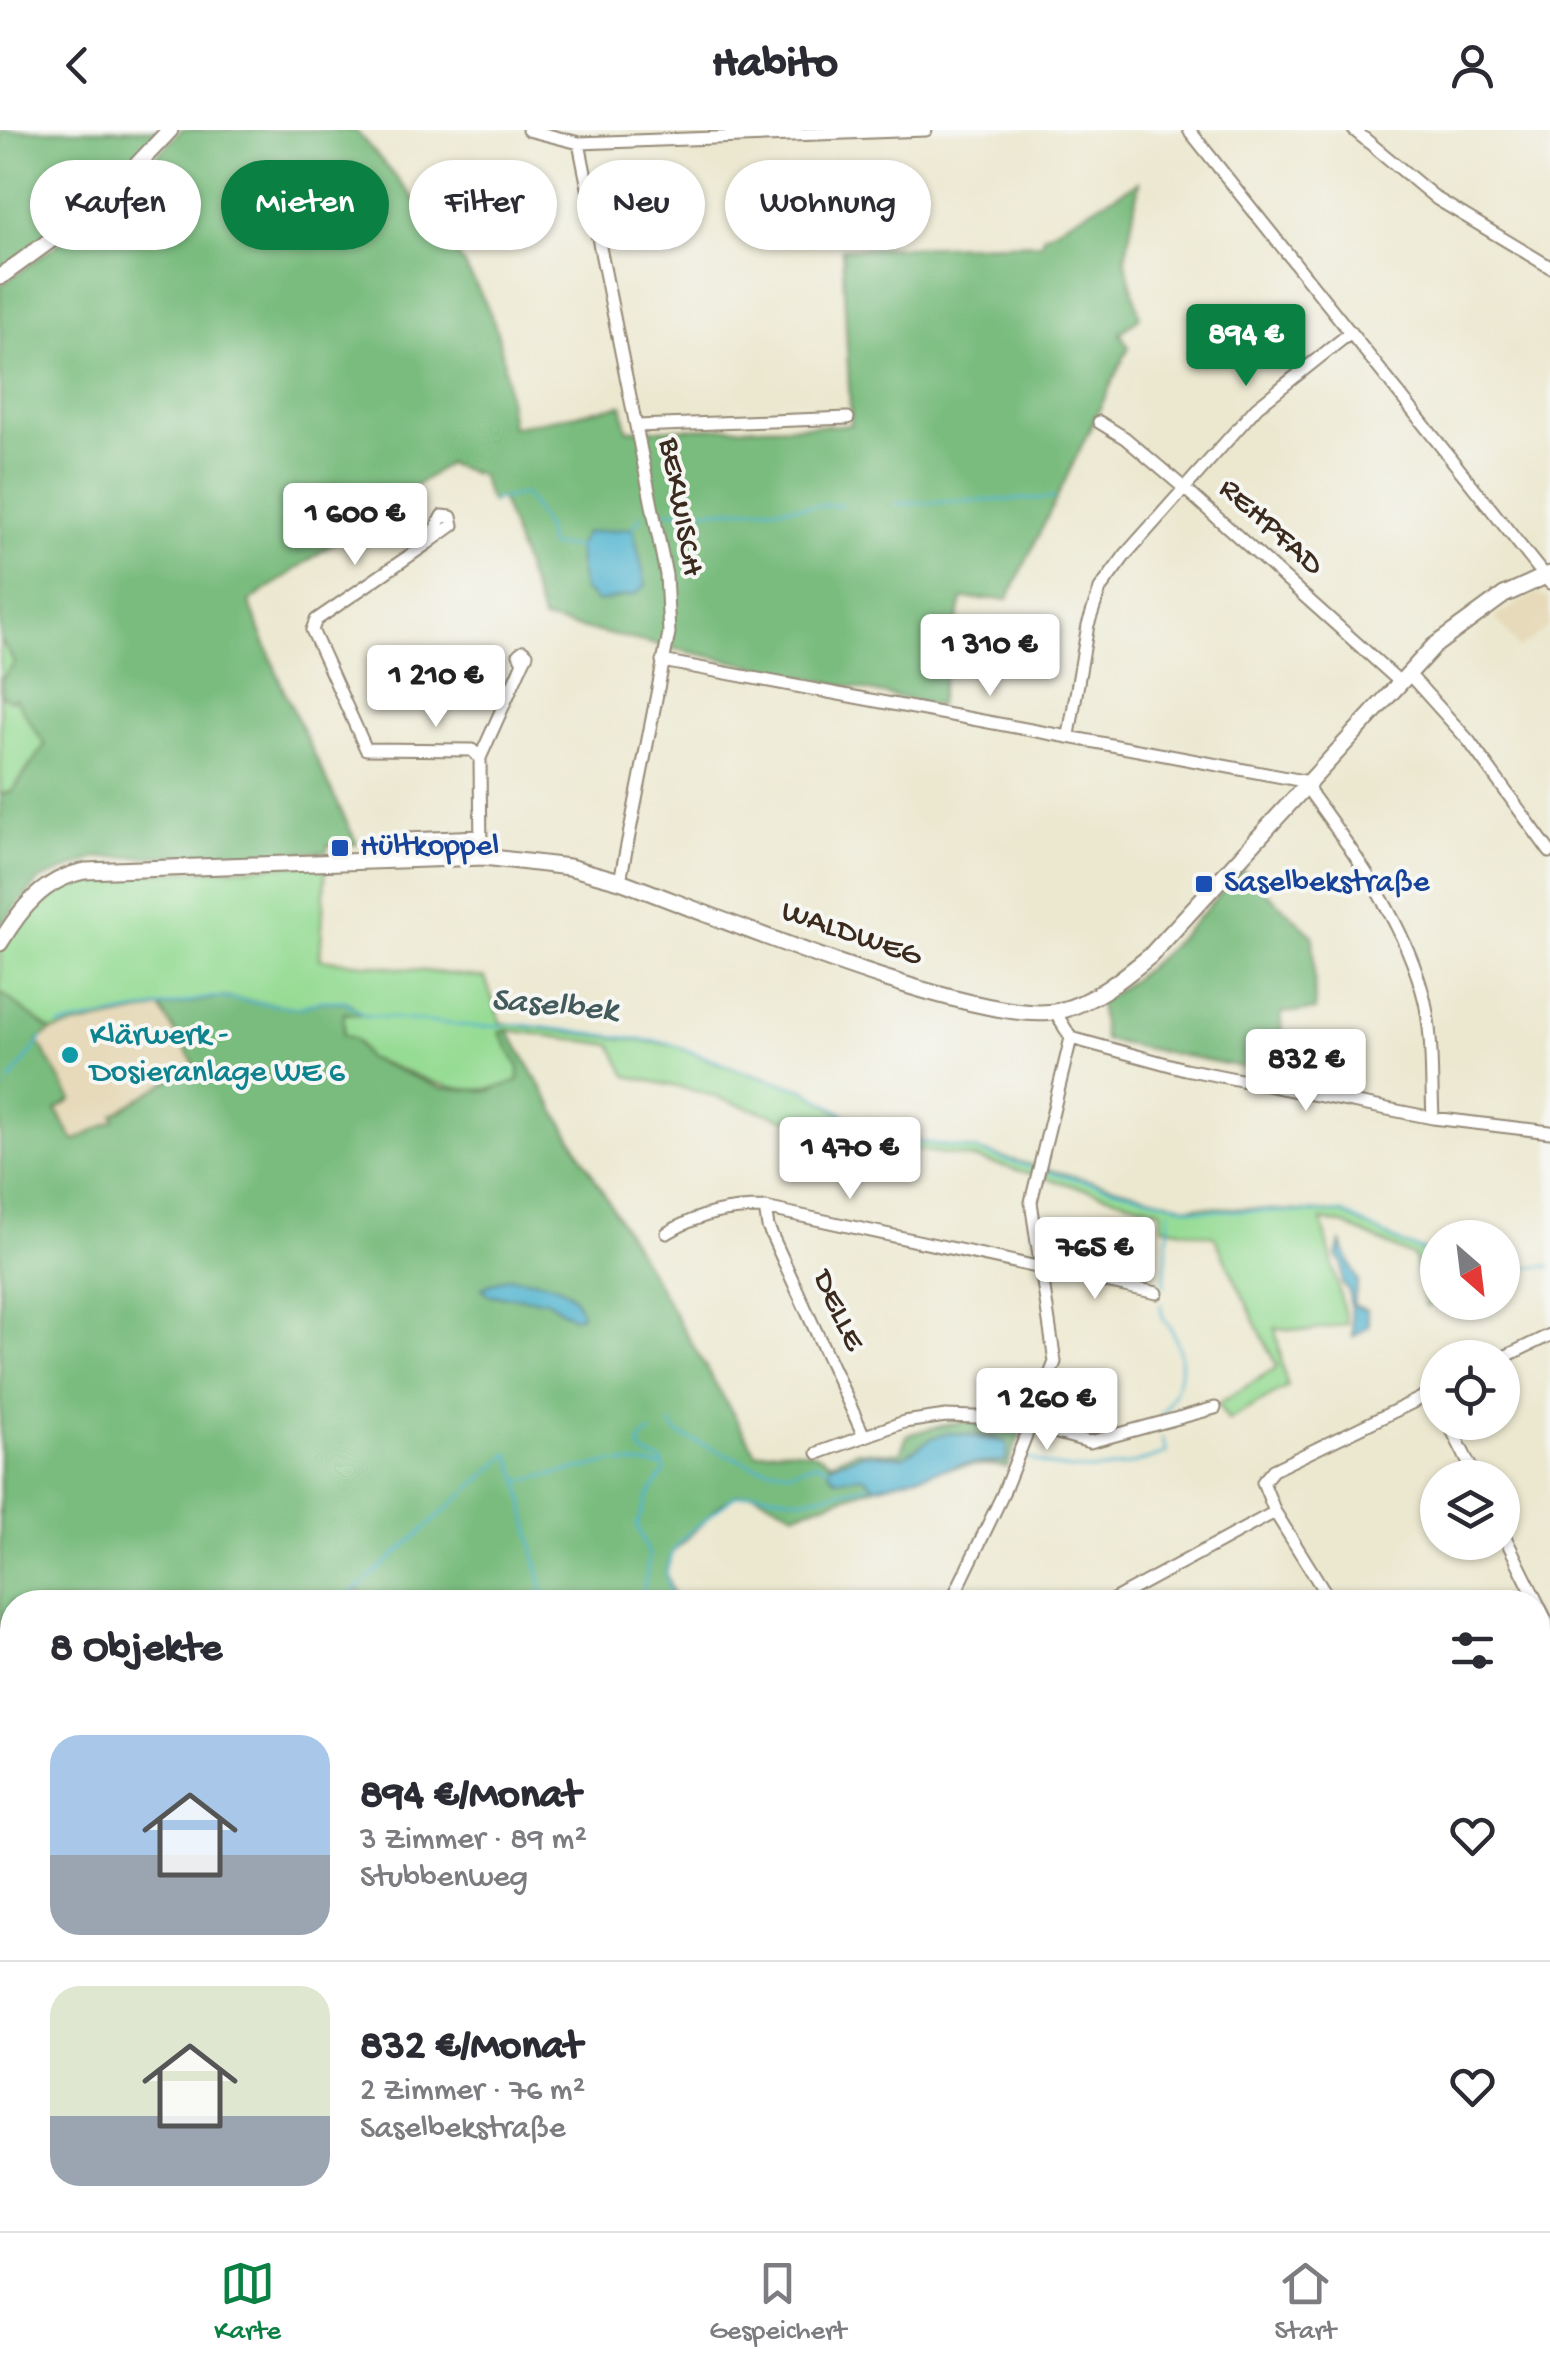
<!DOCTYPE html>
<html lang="de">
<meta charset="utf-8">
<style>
:root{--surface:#fff;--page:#f2f2f3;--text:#2b2b33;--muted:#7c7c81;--line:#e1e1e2;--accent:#0b8043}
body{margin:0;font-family:"Gochi Hand",sans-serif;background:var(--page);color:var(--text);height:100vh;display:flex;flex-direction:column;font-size:38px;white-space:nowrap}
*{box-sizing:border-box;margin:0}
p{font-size:32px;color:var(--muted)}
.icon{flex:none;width:55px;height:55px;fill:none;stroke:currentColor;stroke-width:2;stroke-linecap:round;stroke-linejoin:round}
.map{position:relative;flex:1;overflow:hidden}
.drawer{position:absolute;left:0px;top:1460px;width:1550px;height:642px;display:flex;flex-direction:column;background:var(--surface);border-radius:40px 40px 0 0;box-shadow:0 2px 8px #0004}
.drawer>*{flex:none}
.top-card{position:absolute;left:30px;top:30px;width:1000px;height:90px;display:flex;gap:20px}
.needle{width:65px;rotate:152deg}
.fabs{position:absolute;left:1420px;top:1090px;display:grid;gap:20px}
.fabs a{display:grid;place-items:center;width:100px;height:100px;border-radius:50%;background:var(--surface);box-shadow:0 2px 8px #0004;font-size:50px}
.price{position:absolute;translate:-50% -85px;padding:0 22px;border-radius:10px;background:#fff;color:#222;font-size:32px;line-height:65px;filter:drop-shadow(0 2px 5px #0008)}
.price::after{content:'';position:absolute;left:50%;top:60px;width:30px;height:22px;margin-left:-15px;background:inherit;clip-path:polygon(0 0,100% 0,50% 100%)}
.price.current{background:var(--accent);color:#fff}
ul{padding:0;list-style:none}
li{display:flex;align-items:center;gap:30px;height:250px;padding:0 50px}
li+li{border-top:2px solid var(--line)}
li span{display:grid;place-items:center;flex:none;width:280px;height:200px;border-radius:30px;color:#555}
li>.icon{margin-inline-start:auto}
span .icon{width:120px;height:120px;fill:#fffc;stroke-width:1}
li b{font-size:42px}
h2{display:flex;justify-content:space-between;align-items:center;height:120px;padding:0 50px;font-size:42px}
.chip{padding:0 35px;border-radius:45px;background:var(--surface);box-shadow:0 2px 8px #0004;font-size:35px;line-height:90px}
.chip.current{background:var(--accent);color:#fff}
header{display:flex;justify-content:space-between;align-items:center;height:130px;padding:0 50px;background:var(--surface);font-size:45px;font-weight:800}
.tabs{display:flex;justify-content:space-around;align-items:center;height:140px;border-top:2px solid var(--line);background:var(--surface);font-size:28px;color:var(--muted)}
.tabs a{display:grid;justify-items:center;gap:5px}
.tabs .current{color:var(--accent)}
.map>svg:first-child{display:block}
.built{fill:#e6daba}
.green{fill:#97dc95;stroke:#69835a;stroke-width:2.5}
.forest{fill:#79bc7e;stroke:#5a734e;stroke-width:2.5;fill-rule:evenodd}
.water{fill:#52b5d0;stroke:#467077;stroke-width:2.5}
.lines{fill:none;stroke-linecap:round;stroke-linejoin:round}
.stream{stroke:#52b5d0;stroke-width:2.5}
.street-casing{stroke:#948977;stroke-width:15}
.secondary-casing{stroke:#948977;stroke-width:19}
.street{stroke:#fff;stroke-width:11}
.secondary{stroke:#fff;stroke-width:15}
.transit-dot{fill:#1a4fb4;stroke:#f6f6f2;stroke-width:4}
.culture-dot{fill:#0f9aa8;stroke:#f6f6f2;stroke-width:4}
.labels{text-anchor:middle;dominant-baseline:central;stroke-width:8;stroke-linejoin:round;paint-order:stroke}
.street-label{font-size:32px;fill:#3b2a1e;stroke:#f6f6f2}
.transit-label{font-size:32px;fill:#164399;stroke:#f6f6f2;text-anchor:start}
.culture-label{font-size:32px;fill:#0d838f;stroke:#f6f6f2;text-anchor:start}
.water-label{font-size:35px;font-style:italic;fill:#435b5c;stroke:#f6f6f2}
</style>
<header><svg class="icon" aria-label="back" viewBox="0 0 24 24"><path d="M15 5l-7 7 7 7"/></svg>Habito<svg class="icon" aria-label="person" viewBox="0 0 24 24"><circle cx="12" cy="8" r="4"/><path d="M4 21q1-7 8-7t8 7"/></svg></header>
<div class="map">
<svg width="1550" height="2101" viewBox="0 0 1550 2101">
<rect width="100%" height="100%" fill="#f6f6f2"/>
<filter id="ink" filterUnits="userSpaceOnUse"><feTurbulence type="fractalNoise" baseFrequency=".01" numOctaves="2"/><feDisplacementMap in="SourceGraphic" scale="20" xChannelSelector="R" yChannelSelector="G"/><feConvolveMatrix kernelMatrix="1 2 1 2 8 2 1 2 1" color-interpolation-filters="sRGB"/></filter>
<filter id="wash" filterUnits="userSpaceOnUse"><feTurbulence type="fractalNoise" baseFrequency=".0048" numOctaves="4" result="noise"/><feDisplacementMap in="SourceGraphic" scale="40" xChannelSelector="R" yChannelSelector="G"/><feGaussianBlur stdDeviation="2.25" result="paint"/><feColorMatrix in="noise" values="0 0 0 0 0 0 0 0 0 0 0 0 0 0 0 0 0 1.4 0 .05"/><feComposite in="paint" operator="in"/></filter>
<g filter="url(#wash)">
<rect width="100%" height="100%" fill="#ece8d0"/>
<!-- built -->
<path class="built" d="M1536 463 1550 470V495L1519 519 1495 487Z
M160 878 195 935 113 984 115 990 74 1012 56 979 72 969 38 911 59 896Z
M153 2090H565L570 2101H161Z"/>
<!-- green -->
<path class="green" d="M0 509 15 533 45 615 12 661 0 665Z
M326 733 320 829 485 848 501 893 674 915 720 934 804 959 862 999 884 1007 975 1020 1187 1076 1342 1083 1405 1115 1437 1124 1438 1172 1426 1176 1414 1127 1346 1095 1322 1090 1347 1194 1309 1201 1275 1198 1287 1257 1228 1290 1218 1274 1277 1237 1214 1106 1162 1096 1161 1080 977 1029 911 1019 912 1029 696 961 627 946 612 915 508 900 500 903 519 938V951C460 975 422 944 367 928L358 912 343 905 344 882 360 884 345 871H319L299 878 214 867 51 901 0 862V813L60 748Z
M1550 1798V1892L1548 1888 1538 1895V1806Z"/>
<!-- forest -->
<path class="forest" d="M0 0H159L89 75 0 140Z
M181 0H355C403 56 459 114 490 183 506 219 506 259 512 297L622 275 627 300 851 295 842 119 1041 113 1043 106 1139 52 1125 131 1140 187 1120 203 1129 217 1008 469H962L938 576 543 490 501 368 491 373 480 345 447 334 249 472 284 561 357 714 328 715 327 722 96 728 40 750 0 795V665L13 661 45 615 15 568 12 571 1 565V550L15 533 0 509V156L107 78Z
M1242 740 1313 805 1315 880 1281 883 1282 945 1104 910 1099 872C1157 839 1197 788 1242 740Z
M0 862 51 901 38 911 72 970 56 980 74 1011 115 990 113 985 195 935 160 878 221 867 299 878 319 871 348 872 363 885 344 883 343 905 354 908 367 928 441 958 490 961 519 950V938L500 902 508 900 756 1323C781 1319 809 1315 829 1332L857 1321 900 1323 907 1306C930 1296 1005 1279 1020 1304L1007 1337C944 1326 857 1365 795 1383L754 1363 736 1365 720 1375 672 1423 666 1443 675 1472H371L359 1460 345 1472H12V1522L0 1504ZM951 1303 995 1307 1008 1315 1006 1331 959 1335 875 1357 873 1349 832 1334 866 1323 903 1327 934 1307Z
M568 2090H1036L1031 2101H573Z
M1143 2090H1236L1243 2101H1142Z"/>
<!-- water -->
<path class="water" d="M633 398 646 455 636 464 598 472 583 460 577 417 585 403Z
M1341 1113 1358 1151 1353 1175 1366 1180 1369 1196 1353 1207 1349 1161 1342 1154 1343 1134 1337 1126Z
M508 1147C535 1150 576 1151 581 1185L573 1188 546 1170 489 1165 482 1158Z
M951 1303 1003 1311 1008 1315 1006 1331 959 1335 875 1357 863 1346 835 1349 828 1340 832 1334 866 1323 903 1327 934 1307Z
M1036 2090H1143L1144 2097 1031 2101Z"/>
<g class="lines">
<!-- stream -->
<path class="stream" d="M491 371 525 364 544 395 549 416 577 417
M895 374 1055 368
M664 382 843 375
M633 398 642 385
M59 896 214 867 299 878 319 871H345L363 885 477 897 515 894 669 913 756 946 804 959 878 1005 975 1020 1029 1037
M10 951 42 908
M0 961 4 959
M1045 1041 1200 1080 1343 1083 1405 1115 1438 1124
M1502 1139 1550 1136
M1164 1156 1170 1081
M1161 1286C1179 1260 1188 1233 1173 1203 1167 1191 1160 1188 1161 1174
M670 1294 678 1304 754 1336 791 1341 816 1333 828 1337
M1024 1327C1073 1348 1119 1341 1167 1323L1162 1308
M618 1333 662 1336
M531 1349 614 1332
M527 1350 519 1351 545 1472
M368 1449 509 1324 519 1351
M341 1472 363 1453
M642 1472 649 1425 637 1395 648 1366 665 1341 662 1331 645 1325 639 1317 642 1308 652 1302
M675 1472 670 1466 666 1443 672 1423 683 1408 734 1366 756 1362 801 1369 869 1356
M0 1873 12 1892"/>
</g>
</g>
<g filter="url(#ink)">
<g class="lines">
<defs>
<path id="street" d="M528 0 579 13 926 0
M1189 0 1550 453
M1354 0 1437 69 1550 137
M579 13 666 445 669 503 620 751
M1099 292 1125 308 1184 358 1400 552
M637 296 848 288
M442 386 451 387 453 395 428 413Z
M428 413 316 490 312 500 366 619 472 620 480 628
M523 521 527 524 523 532 519 524Z
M662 531 1309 652 1310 662C1356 725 1407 796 1425 872 1433 910 1431 950 1433 988
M1408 543 1469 611 1550 722
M1069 605 1088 495 1100 459 1126 424 1257 277 1350 203
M481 727 480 628 523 532
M376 731 382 710 481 706
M1055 882 1071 908 1185 939 1433 988 1550 1002
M765 1078 768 1097 864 1306
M667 1103C701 1083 727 1078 765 1078L1157 1163
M1502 1228 1550 1205
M1448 1292 1476 1348
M818 1323 904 1292 946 1286 1003 1288 1090 1312 1215 1278
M1502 1401 1550 1498
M951 1472 1002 1366 1055 1232 1031 1072 1071 908
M1109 1472 1275 1382
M1331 1472 1275 1382 1263 1352 1273 1340 1438 1260
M0 1623 12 1642
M1538 1712 1550 1704
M0 1848 12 1840
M0 1886 12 1905
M0 2077 12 2084
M22 2090 38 2101
M142 2090 151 2101"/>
<path id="secondary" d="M0 147 100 74 170 0
M0 813C21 778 44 749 85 741L484 727 569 737 620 751C705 782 983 899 1059 881 1094 872 1123 848 1150 826L1434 516 1504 465 1550 444"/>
</defs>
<!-- street casing -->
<use href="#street" class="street-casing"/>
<!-- secondary casing -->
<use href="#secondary" class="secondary-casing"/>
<!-- street -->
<use href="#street" class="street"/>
<!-- secondary -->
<use href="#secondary" class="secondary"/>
</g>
</g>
<!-- markers -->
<g class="transit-dot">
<rect x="330" y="708" width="20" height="20" rx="5"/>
<rect x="1194" y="744" width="20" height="20" rx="5"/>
</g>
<circle class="culture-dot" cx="70" cy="925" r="10"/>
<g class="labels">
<!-- street labels -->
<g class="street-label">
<text transform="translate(679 377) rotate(80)">BEKWISCH</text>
<text transform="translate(1270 398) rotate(42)">REHPFAD</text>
<text transform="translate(851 805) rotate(19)">WALDWEG</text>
<text transform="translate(837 1181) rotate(65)">DELLE</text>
</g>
<!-- transit labels -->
<g class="transit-label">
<text x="360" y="718">Hültkoppel</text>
<text x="1224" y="754">Saselbekstraße</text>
</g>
<!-- culture labels -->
<g class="culture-label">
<text x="90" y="907">Klärwerk -<tspan x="90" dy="37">Dosieranlage WE 6</tspan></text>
</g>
<!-- water labels -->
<g class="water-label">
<text transform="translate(554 877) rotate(5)">Saselbek</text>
</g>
</g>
</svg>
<div class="fabs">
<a><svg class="needle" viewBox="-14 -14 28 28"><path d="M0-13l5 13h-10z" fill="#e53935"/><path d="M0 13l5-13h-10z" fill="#7c7c81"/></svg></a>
<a><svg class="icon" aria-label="locate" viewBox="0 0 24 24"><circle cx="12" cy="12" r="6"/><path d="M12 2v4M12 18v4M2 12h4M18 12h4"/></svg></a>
<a><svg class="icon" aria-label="layers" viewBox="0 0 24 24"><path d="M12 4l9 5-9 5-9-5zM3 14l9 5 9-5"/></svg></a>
</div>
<b class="price current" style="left:1246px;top:259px">894 €</b>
<b class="price" style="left:355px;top:438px">1 600 €</b>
<b class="price" style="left:990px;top:569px">1 310 €</b>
<b class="price" style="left:436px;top:600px">1 210 €</b>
<b class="price" style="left:1306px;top:984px">832 €</b>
<b class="price" style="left:850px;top:1072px">1 470 €</b>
<b class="price" style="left:1095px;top:1172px">765 €</b>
<b class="price" style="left:1047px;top:1323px">1 260 €</b>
<div class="top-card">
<a class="chip">Kaufen</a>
<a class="chip current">Mieten</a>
<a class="chip">Filter</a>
<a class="chip">Neu</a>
<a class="chip">Wohnung</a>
</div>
<section class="drawer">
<h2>8 Objekte<svg class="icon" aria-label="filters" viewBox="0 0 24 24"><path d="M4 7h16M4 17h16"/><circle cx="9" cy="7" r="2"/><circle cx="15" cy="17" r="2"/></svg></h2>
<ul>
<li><span style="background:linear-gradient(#a9c7e8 60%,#9aa5b1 0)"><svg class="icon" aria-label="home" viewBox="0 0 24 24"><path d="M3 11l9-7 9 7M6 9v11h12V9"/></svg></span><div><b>894 €/Monat</b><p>3 Zimmer · 89 m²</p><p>Stubbenweg</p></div><svg class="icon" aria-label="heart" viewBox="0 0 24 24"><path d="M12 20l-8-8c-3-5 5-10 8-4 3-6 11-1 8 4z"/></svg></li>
<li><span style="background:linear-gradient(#dfe7d0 65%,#9aa5b1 0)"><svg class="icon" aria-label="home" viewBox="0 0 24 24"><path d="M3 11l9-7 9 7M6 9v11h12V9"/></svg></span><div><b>832 €/Monat</b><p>2 Zimmer · 76 m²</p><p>Saselbekstraße</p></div><svg class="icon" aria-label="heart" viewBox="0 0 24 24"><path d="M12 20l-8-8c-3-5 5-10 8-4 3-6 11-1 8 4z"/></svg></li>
</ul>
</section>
</div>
<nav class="tabs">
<a class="current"><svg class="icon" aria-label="map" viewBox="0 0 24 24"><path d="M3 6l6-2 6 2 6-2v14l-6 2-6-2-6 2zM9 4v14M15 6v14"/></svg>Karte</a>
<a><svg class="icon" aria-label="saved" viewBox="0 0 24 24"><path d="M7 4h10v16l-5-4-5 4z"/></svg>Gespeichert</a>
<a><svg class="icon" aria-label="home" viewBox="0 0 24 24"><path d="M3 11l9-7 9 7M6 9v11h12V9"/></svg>Start</a>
</nav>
